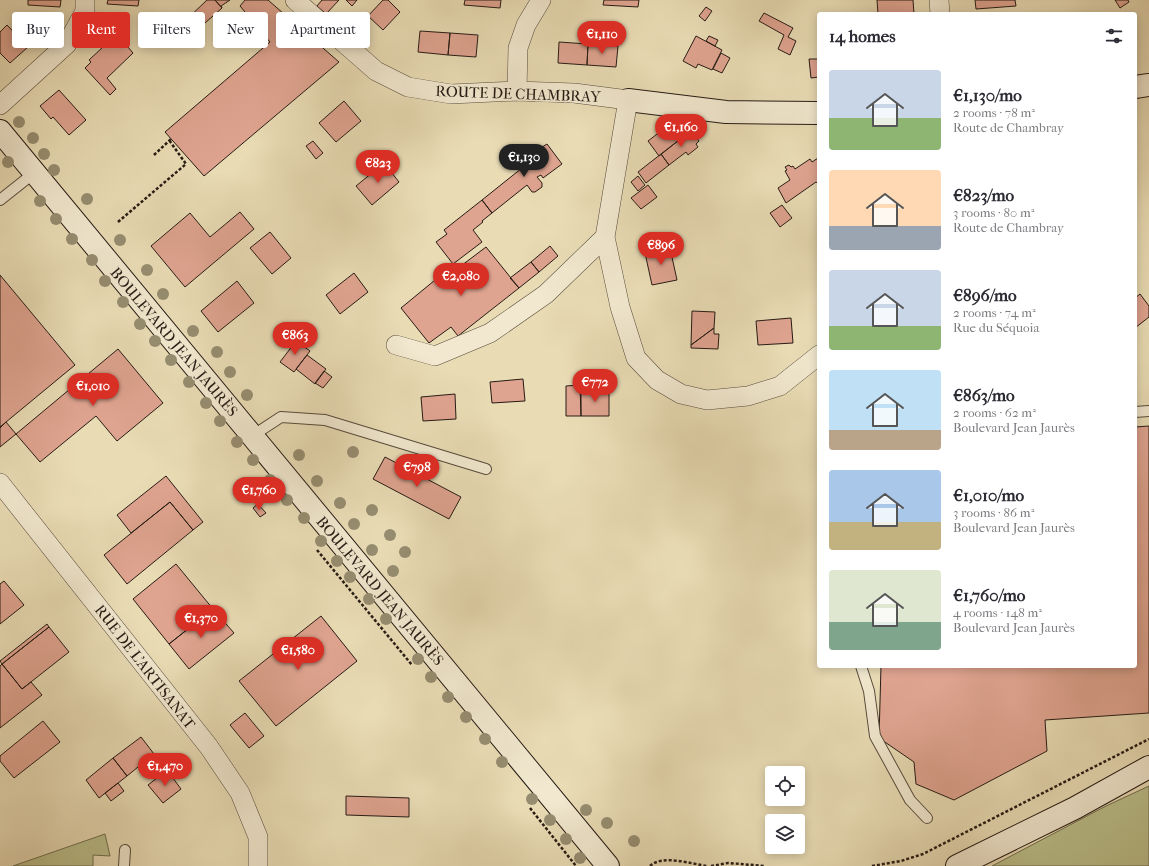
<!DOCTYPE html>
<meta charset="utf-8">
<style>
:root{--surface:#fff;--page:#f2f2f3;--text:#2b2b33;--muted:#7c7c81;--accent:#d93025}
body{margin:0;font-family:"IM FELL French Canon",serif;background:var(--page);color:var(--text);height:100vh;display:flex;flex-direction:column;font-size:15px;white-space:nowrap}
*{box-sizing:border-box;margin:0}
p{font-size:13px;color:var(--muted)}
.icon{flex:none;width:22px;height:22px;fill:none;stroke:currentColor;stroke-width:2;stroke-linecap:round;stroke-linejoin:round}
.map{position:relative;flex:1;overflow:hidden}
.details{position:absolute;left:817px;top:12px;width:320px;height:656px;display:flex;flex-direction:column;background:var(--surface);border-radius:4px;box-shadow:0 2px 10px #0003}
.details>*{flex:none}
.banner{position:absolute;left:12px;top:12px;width:380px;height:36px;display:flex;gap:8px}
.fabs{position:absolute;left:765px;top:766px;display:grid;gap:8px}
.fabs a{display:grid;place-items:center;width:40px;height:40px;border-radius:4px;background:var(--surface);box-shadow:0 2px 10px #0003;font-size:20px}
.price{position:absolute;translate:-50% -34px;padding:0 9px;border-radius:14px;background:var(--accent);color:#fff;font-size:13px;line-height:26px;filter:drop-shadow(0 1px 2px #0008)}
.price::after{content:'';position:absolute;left:50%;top:24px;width:12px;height:9px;margin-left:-6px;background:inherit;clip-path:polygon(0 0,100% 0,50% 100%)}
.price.on{background:#222;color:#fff}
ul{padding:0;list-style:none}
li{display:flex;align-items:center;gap:12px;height:100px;padding:0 12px}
li span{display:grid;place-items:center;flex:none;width:112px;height:80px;border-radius:4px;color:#555}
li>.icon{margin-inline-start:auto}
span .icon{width:48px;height:48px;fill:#fffc;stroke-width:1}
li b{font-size:17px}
h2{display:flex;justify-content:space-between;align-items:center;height:48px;padding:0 12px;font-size:17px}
.tag{padding:0 14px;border-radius:4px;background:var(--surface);box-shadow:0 2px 10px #0003;font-size:14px;line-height:36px}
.tag.on{background:var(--accent);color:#fff}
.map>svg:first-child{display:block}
.green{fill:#babf8b;stroke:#706d50}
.building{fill:#dfa490;stroke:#261b14}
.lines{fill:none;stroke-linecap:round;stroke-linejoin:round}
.lane-casing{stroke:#574b3c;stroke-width:12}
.street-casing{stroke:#574b3c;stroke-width:20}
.secondary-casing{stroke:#261b14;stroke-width:24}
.path{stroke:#261b14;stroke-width:2.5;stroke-dasharray:3 2;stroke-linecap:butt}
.lane{stroke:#f1e8cf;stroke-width:10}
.street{stroke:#f1e8cf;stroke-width:19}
.secondary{stroke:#f1e8cf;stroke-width:22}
.tree{fill:#968d70}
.labels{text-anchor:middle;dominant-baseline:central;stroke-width:3;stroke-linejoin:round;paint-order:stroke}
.street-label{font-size:15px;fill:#261b14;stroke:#f1e8cf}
</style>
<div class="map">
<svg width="1149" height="866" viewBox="0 0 1149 866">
<rect width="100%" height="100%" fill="#e9dcb5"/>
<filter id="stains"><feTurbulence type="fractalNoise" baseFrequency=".005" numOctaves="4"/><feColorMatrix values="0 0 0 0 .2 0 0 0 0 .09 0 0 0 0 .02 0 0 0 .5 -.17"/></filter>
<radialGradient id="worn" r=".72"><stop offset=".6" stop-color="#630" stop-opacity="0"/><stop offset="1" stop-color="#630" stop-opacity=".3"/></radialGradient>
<!-- green -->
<path class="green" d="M1149 786V866H992L1106 806Z
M105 834 110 856 93 855V866H13Z"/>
<!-- building -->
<path class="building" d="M28 0H61L60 7 28 5Z
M108 0H139L138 6 107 4Z
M207 0H215L222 8 196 31 186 20Z
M215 0H230L221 6 222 8Z
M245 0H268L339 62 204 176 165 132 270 42 240 6Z
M322 0H339L326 14 317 6Z
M346 0H357L352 6Z
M383 0H388L400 12 383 30 368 16Z
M465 0H501L500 8 464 5Z
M604 0H639L638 7 603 5Z
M877 0H913L914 14H878Z
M975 0H1015L1016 6 976 9Z
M1115 0H1128L1129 2 1120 8Z
M706 7 712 11 705 21 699 16Z
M764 13 793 28 788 37 796 41 790 55 778 49 784 35 759 21Z
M7 25 28 47 10 63 0 53V32Z
M420 31 450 33 448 55 418 52Z
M450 33 478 35 476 57 448 55Z
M117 34 133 53 107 78 116 89 110 95 85 68 91 62 89 60Z
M696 36 722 50 712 70 698 64 696 68 683 61Z
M709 36 718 40 715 46 706 41Z
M559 42 588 44 587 65 558 63Z
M588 44 618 46 616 67 587 65Z
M721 53 730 58 722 73 713 69Z
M809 59H819V77L811 78Z
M59 90 86 120 69 135 53 117 51 119 40 106Z
M344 101 361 121 336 142 319 123Z
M661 131 669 132 688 133 659 156 648 141Z
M688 133H693L699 141 696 144 698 147 688 155 686 152 669 165 661 154Z
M313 141 323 153 316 159 306 146Z
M547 144 562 164 543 178 541 175 537 177 542 183V187L535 192H532L527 185 492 213 482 200 537 156 534 152Z
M661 154 669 165 646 183 638 172Z
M818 158 819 160V184L816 182 786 203 778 188 790 180 785 171 787 170 785 167 789 165 791 167 793 166 795 169 810 159 812 162Z
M384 163 399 182 372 205 356 186Z
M638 176 645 185 638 191 631 182Z
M648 185 657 197 641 209 631 198Z
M482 200 492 213 482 221 483 222 473 230 482 242 453 264 436 242 447 234 444 230Z
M782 205 792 218 780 227 770 213Z
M240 212 254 229 185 287 151 246 190 213 210 237Z
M270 232 291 258 272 274 250 248Z
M550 246 558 256 539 272 531 262Z
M486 247 519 288 458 336 451 327 429 343 401 308 446 271 449 275Z
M670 248 677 280 652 285 645 253Z
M531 262 539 272 519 288 510 278Z
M354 273 368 292 340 314 326 295Z
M0 275 75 365 0 427Z
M237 281 254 303 218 332 201 311Z
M1140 294 1149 306V317L1135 328V298Z
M692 311 715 312 714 328 691 345Z
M791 318 793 343 758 345 756 321Z
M714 328V334H719L718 349 691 348V345Z
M296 341 310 351 294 372 280 362Z
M118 349 163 403 117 441 96 416 40 462 16 434Z
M307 355 326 369 315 384 296 369Z
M324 371 332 377 323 388 315 383Z
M523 379 525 401 492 403 490 382Z
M580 385 581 416H566V386Z
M581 390H609V416H581Z
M455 394 456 419 423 421 421 397Z
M6 422 16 434 0 447V428Z
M1149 426V713L1045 720 1047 751 954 800 916 784 914 762 879 738 881 666H1135V427Z
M385 457 461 497 449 519 373 479Z
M166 476 203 522 193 530 170 502 131 533 117 515Z
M170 502 193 530 127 584 104 555Z
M258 504 266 513 260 517 253 508Z
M176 564 213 609 169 644 133 599Z
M4 581 24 605 0 624V584Z
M213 609 234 633 189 669 169 644Z
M321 616 357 661 276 726 239 681Z
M47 624 49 627 2 664 0 661Z
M49 627 69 652 22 689 2 664Z
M2 664 22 689 31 682 42 695 0 728V666Z
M245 713 264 736 249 748 230 725Z
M43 721 60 742 14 778 0 761V756Z
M141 737 154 754 127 776 113 758Z
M113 758 127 776 99 798 86 780Z
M167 770 181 789 163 803 148 785Z
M118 783 124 791 111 801 105 793Z
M346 796 409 798V817L346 815Z"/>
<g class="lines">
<defs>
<path id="lane" d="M0 200 34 173
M1135 412 1149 411
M252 436 281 417 325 420 486 469
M861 666 869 691 875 736 910 800 927 818
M124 866 125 850"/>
<path id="street" d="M295 0 376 71 408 87 451 94 517 91 574 93 628 100 605 237 546 294 490 333 435 356 396 345
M939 0 940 14
M517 91 518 48 526 25 541 0
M0 105 67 44 85 11V0
M605 237 620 307 636 358 657 380 681 394 707 400 748 396 780 386 819 355
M0 483 209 747 240 793 258 837V866"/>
<path id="secondary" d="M1135 87 1149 85
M628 100 726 112 819 113
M0 131 608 866
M957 866 1075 808 1149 767"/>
</defs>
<!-- lane casing -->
<use href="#lane" class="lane-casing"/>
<!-- street casing -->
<use href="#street" class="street-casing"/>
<!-- secondary casing -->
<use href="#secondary" class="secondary-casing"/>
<!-- path -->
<path class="path" d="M154 155 171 139
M118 222 186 164 169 140
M317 550 412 665
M530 808 576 866
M650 866C663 854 691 864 707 866
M711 866 728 863 765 866
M872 866 901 861 923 854 1149 739"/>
<!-- lane -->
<use href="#lane" class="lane"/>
<!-- street -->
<use href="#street" class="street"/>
<!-- secondary -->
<use href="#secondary" class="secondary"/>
</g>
<!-- trees -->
<g class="tree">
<circle cx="19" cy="122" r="6"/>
<circle cx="33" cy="138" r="6"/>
<circle cx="44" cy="154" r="6"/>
<circle cx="8" cy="162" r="6"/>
<circle cx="54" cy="170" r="6"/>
<circle cx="87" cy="199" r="6"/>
<circle cx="40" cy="201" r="6"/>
<circle cx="56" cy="219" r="6"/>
<circle cx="72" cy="239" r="6"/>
<circle cx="120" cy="240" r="6"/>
<circle cx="92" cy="260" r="6"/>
<circle cx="147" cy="270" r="6"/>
<circle cx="105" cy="281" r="6"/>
<circle cx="163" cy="294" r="6"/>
<circle cx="123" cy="302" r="6"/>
<circle cx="140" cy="324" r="6"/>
<circle cx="193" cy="331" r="6"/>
<circle cx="155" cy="341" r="6"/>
<circle cx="217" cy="352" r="6"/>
<circle cx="171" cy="360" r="6"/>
<circle cx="230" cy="372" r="6"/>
<circle cx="189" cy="382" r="6"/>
<circle cx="247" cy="395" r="6"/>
<circle cx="206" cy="403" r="6"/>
<circle cx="220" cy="421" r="6"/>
<circle cx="237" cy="442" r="6"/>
<circle cx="353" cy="452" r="6"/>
<circle cx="299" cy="455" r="6"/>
<circle cx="253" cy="460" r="6"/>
<circle cx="270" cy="480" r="6"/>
<circle cx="317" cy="481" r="6"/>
<circle cx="287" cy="500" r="6"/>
<circle cx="340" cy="503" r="6"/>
<circle cx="372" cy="510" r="6"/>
<circle cx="304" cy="518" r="6"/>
<circle cx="354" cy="524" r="6"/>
<circle cx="390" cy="535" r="6"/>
<circle cx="321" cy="541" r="6"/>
<circle cx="372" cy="550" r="6"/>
<circle cx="405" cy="552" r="6"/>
<circle cx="337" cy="561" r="6"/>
<circle cx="393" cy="571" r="6"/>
<circle cx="350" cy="577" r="6"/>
<circle cx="369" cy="599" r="6"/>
<circle cx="386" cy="619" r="6"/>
<circle cx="418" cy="659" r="6"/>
<circle cx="431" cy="677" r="6"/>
<circle cx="448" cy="697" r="6"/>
<circle cx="466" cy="717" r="6"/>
<circle cx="485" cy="739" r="6"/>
<circle cx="502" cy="762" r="6"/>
<circle cx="532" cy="799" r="6"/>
<circle cx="586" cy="810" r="6"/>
<circle cx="550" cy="820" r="6"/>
<circle cx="607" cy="823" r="6"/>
<circle cx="566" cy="839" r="6"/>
<circle cx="634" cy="841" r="6"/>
<circle cx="580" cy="858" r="6"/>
</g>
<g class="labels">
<!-- street labels -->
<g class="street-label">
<text transform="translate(518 94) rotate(2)">ROUTE DE CHAMBRAY</text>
<text transform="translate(174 342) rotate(50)">BOULEVARD JEAN JAURÈS</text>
<text transform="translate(380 591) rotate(50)">BOULEVARD JEAN JAURÈS</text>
<text transform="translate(145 667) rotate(52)">RUE DE L'ARTISANAT</text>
</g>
</g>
<rect width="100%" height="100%" filter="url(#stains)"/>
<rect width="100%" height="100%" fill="url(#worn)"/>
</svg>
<div class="fabs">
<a><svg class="icon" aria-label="locate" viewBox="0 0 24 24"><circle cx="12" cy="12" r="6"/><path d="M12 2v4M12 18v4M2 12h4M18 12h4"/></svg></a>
<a><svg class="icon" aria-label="layers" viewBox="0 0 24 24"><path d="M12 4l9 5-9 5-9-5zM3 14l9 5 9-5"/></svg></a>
</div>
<b class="price" style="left:602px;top:55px">€1,110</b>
<b class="price" style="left:681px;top:148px">€1,160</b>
<b class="price on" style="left:524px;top:178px">€1,130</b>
<b class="price" style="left:378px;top:184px">€823</b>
<b class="price" style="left:661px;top:266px">€896</b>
<b class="price" style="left:461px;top:297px">€2,080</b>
<b class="price" style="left:295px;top:356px">€863</b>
<b class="price" style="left:595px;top:403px">€772</b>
<b class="price" style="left:93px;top:407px">€1,010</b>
<b class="price" style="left:417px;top:488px">€798</b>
<b class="price" style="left:259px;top:511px">€1,760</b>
<b class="price" style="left:201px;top:639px">€1,370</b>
<b class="price" style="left:298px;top:671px">€1,580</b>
<b class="price" style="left:165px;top:787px">€1,470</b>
<div class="banner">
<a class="tag">Buy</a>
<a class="tag on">Rent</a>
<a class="tag">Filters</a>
<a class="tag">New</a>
<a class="tag">Apartment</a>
</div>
<section class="details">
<h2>14 homes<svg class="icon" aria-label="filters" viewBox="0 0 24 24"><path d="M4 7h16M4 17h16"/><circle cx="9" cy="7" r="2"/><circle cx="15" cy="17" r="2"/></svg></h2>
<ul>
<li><span style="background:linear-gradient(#c9d6e8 60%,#8fb573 0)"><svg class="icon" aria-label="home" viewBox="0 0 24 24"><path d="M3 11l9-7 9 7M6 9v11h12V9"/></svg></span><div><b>€1,130/mo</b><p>2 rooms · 78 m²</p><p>Route de Chambray</p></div></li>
<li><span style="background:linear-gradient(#ffd9b3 70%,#9aa5b1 0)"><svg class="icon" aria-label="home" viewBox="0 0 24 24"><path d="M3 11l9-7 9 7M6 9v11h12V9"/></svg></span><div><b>€823/mo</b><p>3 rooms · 80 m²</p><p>Route de Chambray</p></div></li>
<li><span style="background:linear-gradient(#c9d6e8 70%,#8fb573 0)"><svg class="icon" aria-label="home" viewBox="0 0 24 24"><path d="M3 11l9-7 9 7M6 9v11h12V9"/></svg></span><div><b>€896/mo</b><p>2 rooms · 74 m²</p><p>Rue du Séquoia</p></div></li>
<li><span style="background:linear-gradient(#bfe0f5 75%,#b9a48a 0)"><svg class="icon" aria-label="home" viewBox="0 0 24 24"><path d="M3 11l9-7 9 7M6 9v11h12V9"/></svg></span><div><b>€863/mo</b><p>2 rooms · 62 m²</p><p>Boulevard Jean Jaurès</p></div></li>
<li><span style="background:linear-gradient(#a9c7e8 65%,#c2b280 0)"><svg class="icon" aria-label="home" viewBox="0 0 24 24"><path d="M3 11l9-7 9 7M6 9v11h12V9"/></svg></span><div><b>€1,010/mo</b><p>3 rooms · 86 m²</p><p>Boulevard Jean Jaurès</p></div></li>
<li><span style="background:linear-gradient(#dfe7d0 65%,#7fa58c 0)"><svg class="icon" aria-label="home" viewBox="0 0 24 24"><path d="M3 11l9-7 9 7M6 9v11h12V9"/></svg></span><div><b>€1,760/mo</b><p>4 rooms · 148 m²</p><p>Boulevard Jean Jaurès</p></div></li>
</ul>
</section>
</div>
